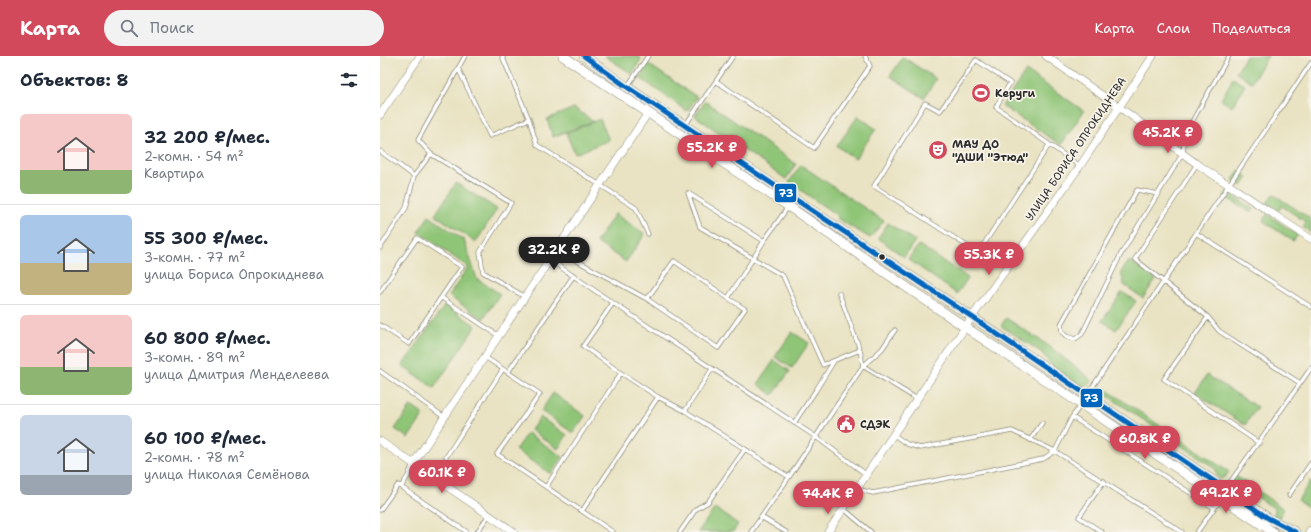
<!DOCTYPE html>
<html lang="ru">
<meta charset="utf-8">
<style>
:root{--surface:#fff;--page:#f2f2f3;--text:#1f2937;--muted:#747a83;--line:#e0e1e3;--accent:#d1495b}
body{margin:0;font-family:"Shantell Sans",sans-serif;background:var(--page);color:var(--text);height:100vh;display:flex;flex-direction:column;font-size:15px;white-space:nowrap}
*{box-sizing:border-box;margin:0}
p{font-size:13px;color:var(--muted)}
.icon{flex:none;width:22px;height:22px;fill:none;stroke:currentColor;stroke-width:2;stroke-linecap:round;stroke-linejoin:round}
.map{position:relative;flex:1;overflow:hidden}
.sheet{display:flex;flex-direction:column;background:var(--surface);width:380px}
.sheet>*{flex:none}
.price{position:absolute;translate:-50% -34px;padding:0 9px;border-radius:14px;background:var(--accent);color:#fff;font-size:13px;line-height:26px;filter:drop-shadow(0 1px 2px #0008)}
.price::after{content:'';position:absolute;left:50%;top:24px;width:12px;height:9px;margin-left:-6px;background:inherit;clip-path:polygon(0 0,100% 0,50% 100%)}
.price.on{background:#222;color:#fff}
ul{padding:0;list-style:none}
li{display:flex;align-items:center;gap:12px;height:100px;padding:0 20px}
li+li{border-top:1px solid var(--line)}
li span{display:grid;place-items:center;flex:none;width:112px;height:80px;border-radius:6px;color:#555}
li>.icon{margin-inline-start:auto}
span .icon{width:48px;height:48px;fill:#fffc;stroke-width:1}
li b{font-size:17px}
h2{display:flex;justify-content:space-between;align-items:center;height:48px;padding:0 20px;font-size:17px}
header{display:flex;align-items:center;gap:24px;box-sizing:border-box;height:56px;padding:0 20px;background:var(--accent);color:#fff}
header strong{font-size:19px}
nav{display:flex;gap:22px;margin-inline-start:auto;font-size:14px}
.search{width:280px;height:36px;background:var(--page);display:flex;align-items:center;gap:10px;box-sizing:border-box;padding:0 14px;border-radius:22px;color:var(--muted);font-size:15px}
main{display:flex;flex:1;min-height:0}
.map>svg:first-child{display:block}
.green{fill:#8fc577;stroke:#5d7851}
.lines{fill:none;stroke-linecap:round;stroke-linejoin:round}
.lane-casing{stroke:#8a8777;stroke-width:5}
.street-casing{stroke:#8a8777;stroke-width:8}
.secondary-casing{stroke:#8a8777;stroke-width:10}
.lane{stroke:#fff;stroke-width:3.5}
.street{stroke:#fff;stroke-width:7}
.secondary{stroke:#fff;stroke-width:9}
.bus-1-casing{stroke:#f7f3e8;stroke-width:8}
.bus-1{stroke:#0065bd;stroke-width:5}
.bus-dot{fill:#2b2b2b;stroke:#f7f3e8;stroke-width:1.5}
.labels{text-anchor:middle;dominant-baseline:central;stroke-width:3.5;stroke-linejoin:round;paint-order:stroke}
.poi-label{font-size:11px;font-weight:bold;fill:#2b2b2b;stroke:#f7f3e8;text-anchor:start}
.street-label{font-size:11px;fill:#2b2b2b;stroke:#f7f3e8}
.line-badge{stroke:#f7f3e8;stroke-width:1.5}
.badge-label{font-size:11px;text-anchor:middle;font-weight:bold;fill:#fff}
</style>
<header>
<strong>Карта</strong>
<div class="search"><svg class="icon" aria-label="search" viewBox="0 0 24 24"><circle cx="10" cy="10" r="6"/><path d="M15 15l6 6"/></svg>Поиск</div>
<nav><a>Карта</a><a>Слои</a><a>Поделиться</a></nav>
</header>
<main>
<section class="sheet">
<h2>Объектов: 8<svg class="icon" aria-label="filters" viewBox="0 0 24 24"><path d="M4 7h16M4 17h16"/><circle cx="9" cy="7" r="2"/><circle cx="15" cy="17" r="2"/></svg></h2>
<ul>
<li><span style="background:linear-gradient(#f6c9c9 70%,#8fb573 0)"><svg class="icon" aria-label="home" viewBox="0 0 24 24"><path d="M3 11l9-7 9 7M6 9v11h12V9"/></svg></span><div><b>32 200 ₽/мес.</b><p>2-комн. · 54 m²</p><p>Квартира</p></div></li>
<li><span style="background:linear-gradient(#a9c7e8 60%,#c2b280 0)"><svg class="icon" aria-label="home" viewBox="0 0 24 24"><path d="M3 11l9-7 9 7M6 9v11h12V9"/></svg></span><div><b>55 300 ₽/мес.</b><p>3-комн. · 77 m²</p><p>улица Бориса Опрокиднева</p></div></li>
<li><span style="background:linear-gradient(#f6c9c9 65%,#8fb573 0)"><svg class="icon" aria-label="home" viewBox="0 0 24 24"><path d="M3 11l9-7 9 7M6 9v11h12V9"/></svg></span><div><b>60 800 ₽/мес.</b><p>3-комн. · 89 m²</p><p>улица Дмитрия Менделеева</p></div></li>
<li><span style="background:linear-gradient(#c9d6e8 75%,#9aa5b1 0)"><svg class="icon" aria-label="home" viewBox="0 0 24 24"><path d="M3 11l9-7 9 7M6 9v11h12V9"/></svg></span><div><b>60 100 ₽/мес.</b><p>2-комн. · 78 m²</p><p>улица Николая Семёнова</p></div></li>
</ul>
</section>
<div class="map">
<svg width="931" height="476" viewBox="0 0 931 476">
<rect width="100%" height="100%" fill="#f7f3e8"/>
<filter id="ink" filterUnits="userSpaceOnUse"><feTurbulence type="fractalNoise" baseFrequency=".025" numOctaves="2"/><feDisplacementMap in="SourceGraphic" scale="8" xChannelSelector="R" yChannelSelector="G"/><feConvolveMatrix kernelMatrix="1 2 1 2 8 2 1 2 1" color-interpolation-filters="sRGB"/></filter>
<filter id="wash" filterUnits="userSpaceOnUse"><feTurbulence type="fractalNoise" baseFrequency=".012" numOctaves="4" result="noise"/><feDisplacementMap in="SourceGraphic" scale="16" xChannelSelector="R" yChannelSelector="G"/><feGaussianBlur stdDeviation="0.9" result="paint"/><feColorMatrix in="noise" values="0 0 0 0 0 0 0 0 0 0 0 0 0 0 0 0 0 1.4 0 .05"/><feComposite in="paint" operator="in"/></filter>
<g filter="url(#wash)">
<rect width="100%" height="100%" fill="#e9e3c3"/>
<!-- green -->
<path class="green" d="M225 0H257L261 3 252 18Z
M866 0H888L872 26 856 17Z
M523 1 556 23 544 42 510 20Z
M268 8 317 41 307 55 260 22Z
M646 15 704 55 681 89 622 50Z
M853 22 865 29 852 51 841 44Z
M325 45 416 108 406 123 315 60Z
M194 52 213 65 173 81 167 63Z
M478 60 496 73 475 103 457 90Z
M220 63 229 84 195 98 186 77Z
M421 109 504 165 490 182 458 163 455 158 409 126Z
M859 115 868 121 862 130 853 124Z
M76 127 117 153 96 186 55 159Z
M847 136 874 153 871 157 844 140Z
M893 138 931 163V177L923 171 926 166 902 150 898 155 887 147Z
M235 158 265 178 246 206 216 186Z
M887 158 918 179 913 185 883 165Z
M49 160 84 184 97 223 120 238 103 263 69 240 88 211 38 176Z
M508 167 535 185 524 201 498 182Z
M539 189 588 222 577 238 528 203Z
M749 205 776 223 763 242 744 229 741 216Z
M742 236 756 245 736 274 722 265Z
M65 249 96 270 54 332 22 310Z
M626 262 669 290 712 324 707 330H701L672 310 661 296 621 270Z
M412 276 429 287 412 312 395 301Z
M394 304 410 315 393 339 378 328Z
M827 319 877 351 865 369 815 337Z
M718 328 849 416 846 420 840 423 836 420 835 412 725 338 719 342 714 339V334Z
M173 337 205 360 193 377 161 355Z
M31 350 44 359 28 382 15 373Z
M160 361 187 379 178 393 151 374Z
M147 377 183 401 171 418 135 394Z
M856 420 904 453 898 463 894 461 895 453 863 431 857 435 853 432V425Z
M931 424V450L929 452 918 444Z
M335 452 358 468 353 476H318Z"/>
</g>
<g filter="url(#ink)">
<g class="lines">
<defs>
<path id="lane" d="M353 0 336 25 434 92 490 10 485 0
M78 12 110 80 149 63 122 0
M585 20 596 4 630 27 616 51 700 110
M583 23 560 55 545 47 494 130 598 197 669 89
M247 31 268 0
M149 63 157 89 256 152 268 178
M306 68 336 25
M0 95 34 120
M51 98 131 147 100 196 103 216 145 241
M817 108 755 203 828 261 839 275 920 327
M779 138 757 134 681 268 682 276 686 280 695 283 702 278 741 198 803 97 805 78 849 0
M816 177 931 251
M384 185 408 151
M0 192 26 152 34 120 51 98 38 84 85 0
M177 194 267 243
M170 204 233 247 436 381 487 419
M0 236 37 182 82 211 29 288 0 269
M62 242 119 280
M348 242 294 205 267 243 338 292 365 253 348 242 384 185 308 137 320 171 403 220 443 309 480 294 459 237
M233 247 203 290 241 317 278 341 305 355 409 421 483 310 502 293 515 274
M828 261 784 323 879 387
M480 294 483 310 537 343
M105 301 160 338 117 398 233 476
M0 315 64 361
M128 316 194 219
M707 339 931 7
M305 355 332 313
M692 361 834 452
M414 367 436 334 454 305
M514 379 527 388 540 392 632 375 675 395 802 476
M650 384 662 367
M66 401 123 313
M21 431 28 420 33 408
M166 431 241 317
M846 432 931 312
M477 433 493 437 663 403 675 395 692 361 701 349
M909 439 931 407
M464 453 491 476
M0 454 18 429 87 476
M202 455 278 341
M381 461 406 476
M97 476 109 459
M300 476 316 453 328 446 365 393
M371 476 409 421
M722 476 699 461 724 425
M817 476 841 443"/>
<path id="street" d="M666 0 746 56 817 108 931 183
M0 59 40 0
M0 385 134 476
M33 408 268 57
M448 476 592 261 700 110 773 0"/>
<path id="secondary" d="M183 0 408 150 585 271 893 476
M204 0 247 31 592 261 888 462 915 476
M930 476 931 475"/>
</defs>
<!-- lane casing -->
<use href="#lane" class="lane-casing"/>
<!-- street casing -->
<use href="#street" class="street-casing"/>
<!-- secondary casing -->
<use href="#secondary" class="secondary-casing"/>
<!-- lane -->
<use href="#lane" class="lane"/>
<!-- street -->
<use href="#street" class="street"/>
<!-- secondary -->
<use href="#secondary" class="secondary"/>
<defs>
<path id="bus-1" d="M204 0 247 31 592 261 888 462 915 476"/>
</defs>
<!-- bus-1 casing -->
<use href="#bus-1" class="bus-1-casing"/>
<!-- bus-1 -->
<use href="#bus-1" class="bus-1"/>
</g>
</g>
<!-- icons -->
<defs>
<symbol id="stadium-disc" viewBox="-11 -11 22 22"><circle r="9.5" fill="#d1495b" stroke="#f7f3e8"/><path d="M0-5a6.5 5 0 1 0 0 10a6.5 5 0 1 0 0-10ZM-3.5-1.8h7v3.6h-7Z" fill="#fff"/></symbol>
<symbol id="theatre-disc" viewBox="-11 -11 22 22"><circle r="9.5" fill="#d1495b" stroke="#f7f3e8"/><path d="M-5-5.5Q0-4 5-5.5V0Q5 5 0 6Q-5 5-5 0ZM-3.3-2.5H-1v1.5H-3.3ZM1-2.5H3.3v1.5H1ZM-2.8 1Q0 5.5 2.8 1Z" fill="#fff"/></symbol>
<symbol id="civic-disc" viewBox="-11 -11 22 22"><circle r="9.5" fill="#d1495b" stroke="#f7f3e8"/><path d="M-.6-6.5H3V-4.5H.6V-3L4-1V1h2V6H-6V1h2V-1L-.6-3ZM-1.2 2.5V6h2.4V2.5Z" fill="#fff"/></symbol>
</defs>
<g fill-rule="evenodd">
<use href="#stadium-disc" x="590" y="26" width="22" height="22"/>
<use href="#theatre-disc" x="547" y="83" width="22" height="22"/>
<use href="#civic-disc" x="455" y="357" width="22" height="22"/>
</g>
<!-- markers -->
<circle class="bus-dot" cx="502" cy="201" r="3.5"/>
<g class="labels">
<!-- poi labels -->
<g class="poi-label">
<text x="615" y="37">Керуги</text>
<text x="572" y="88">МАУ ДО<tspan x="572" dy="13">"ДШИ "Этюд"</tspan></text>
<text x="480" y="368">СДЭК</text>
</g>
<!-- street labels -->
<g class="street-label">
<text transform="translate(696 93) rotate(-56)">УЛИЦА БОРИСА ОПРОКИДНЕВА</text>
</g>
</g>
<g class="line-badge">
<rect x="394" y="127" width="23" height="20" rx="4" fill="#0065bd"/>
<rect x="700" y="332" width="23" height="20" rx="4" fill="#0065bd"/>
</g>
<g class="badge-label">
<text x="406" y="141">73</text>
<text x="711" y="346">73</text>
</g>
</svg>
<b class="price" style="left:788px;top:98px">45.2K ₽</b>
<b class="price" style="left:332px;top:113px">55.2K ₽</b>
<b class="price on" style="left:174px;top:215px">32.2K ₽</b>
<b class="price" style="left:609px;top:220px">55.3K ₽</b>
<b class="price" style="left:765px;top:404px">60.8K ₽</b>
<b class="price" style="left:62px;top:438px">60.1K ₽</b>
<b class="price" style="left:846px;top:458px">49.2K ₽</b>
<b class="price" style="left:448px;top:459px">74.4K ₽</b>
</div>
</main>
